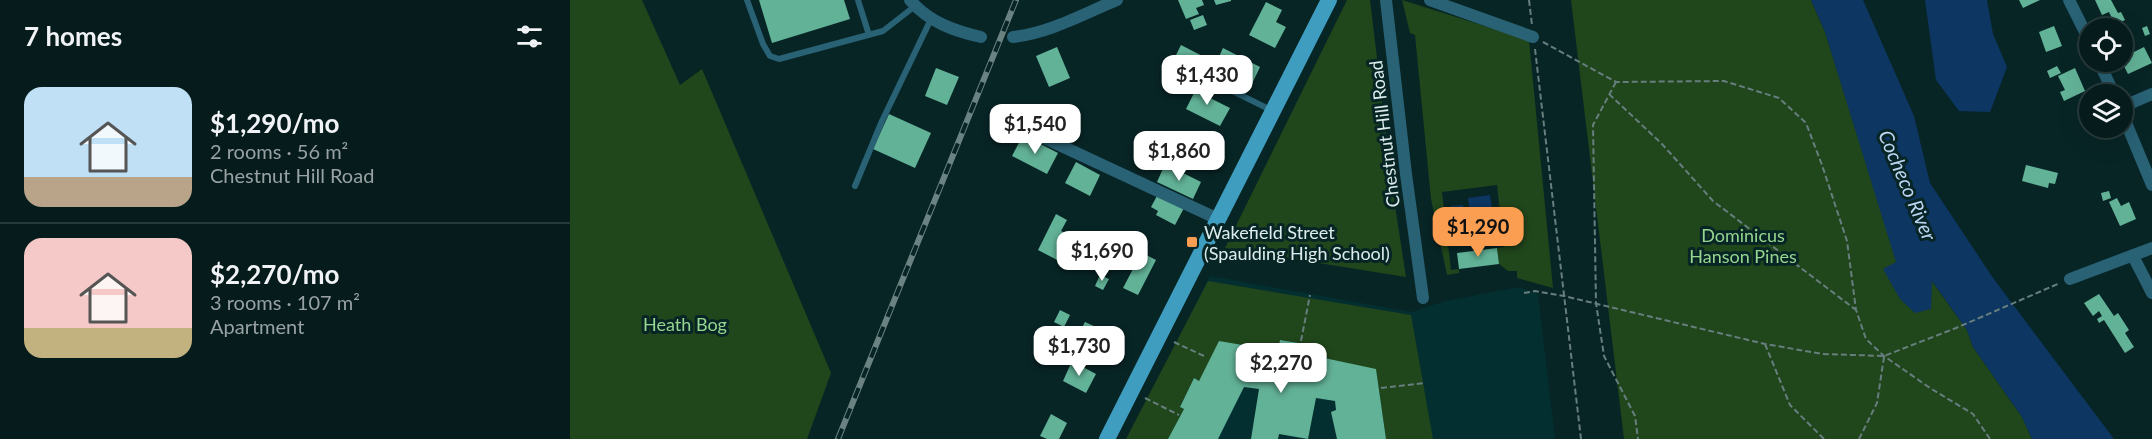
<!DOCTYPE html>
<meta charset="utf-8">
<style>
:root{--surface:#061c1c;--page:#0f2525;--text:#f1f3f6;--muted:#98a1a3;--line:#273a3b;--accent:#fb9e51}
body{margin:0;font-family:Lato,sans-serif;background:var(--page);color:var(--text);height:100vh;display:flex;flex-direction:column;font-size:22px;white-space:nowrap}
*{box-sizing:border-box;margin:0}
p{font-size:20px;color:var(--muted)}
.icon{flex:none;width:33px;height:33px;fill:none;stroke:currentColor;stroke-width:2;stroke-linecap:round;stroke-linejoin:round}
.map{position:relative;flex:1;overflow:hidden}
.details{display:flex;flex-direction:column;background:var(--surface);width:570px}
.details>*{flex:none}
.buttons{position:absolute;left:1509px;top:18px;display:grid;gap:12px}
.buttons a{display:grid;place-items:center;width:54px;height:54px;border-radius:50%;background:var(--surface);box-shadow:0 6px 24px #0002,0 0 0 2px var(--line);font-size:30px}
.price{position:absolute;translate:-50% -51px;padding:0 14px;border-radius:12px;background:#fff;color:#222;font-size:20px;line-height:39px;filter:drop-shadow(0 2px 3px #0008)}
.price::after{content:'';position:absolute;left:50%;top:36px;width:18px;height:14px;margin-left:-9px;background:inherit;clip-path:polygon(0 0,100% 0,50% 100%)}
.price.on{background:var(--accent);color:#111}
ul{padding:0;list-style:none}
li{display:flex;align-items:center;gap:18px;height:150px;padding:0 24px}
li+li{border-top:2px solid var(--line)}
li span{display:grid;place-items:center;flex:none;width:168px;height:120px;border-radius:18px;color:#555}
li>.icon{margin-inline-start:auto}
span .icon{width:72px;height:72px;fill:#fffc;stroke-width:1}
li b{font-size:26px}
h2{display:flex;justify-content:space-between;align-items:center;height:72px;padding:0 24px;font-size:26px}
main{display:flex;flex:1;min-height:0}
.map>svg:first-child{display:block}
.built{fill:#042f30}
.green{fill:#20461b}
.water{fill:#0d3662}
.building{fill:#62b297}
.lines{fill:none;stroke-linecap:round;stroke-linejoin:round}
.path{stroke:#677e7e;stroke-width:2;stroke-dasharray:6 3;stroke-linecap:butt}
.service{stroke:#296175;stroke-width:6}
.minor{stroke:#296175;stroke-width:12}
.primary{stroke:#3f9ec0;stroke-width:16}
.rail-casing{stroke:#6b8283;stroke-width:6}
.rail{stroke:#082526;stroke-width:4;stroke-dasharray:11;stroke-linecap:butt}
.poi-dot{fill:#fb9e51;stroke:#082526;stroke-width:2}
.labels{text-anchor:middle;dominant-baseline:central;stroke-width:6;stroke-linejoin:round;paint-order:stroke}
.street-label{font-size:18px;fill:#ddeded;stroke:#082526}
.poi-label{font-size:18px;fill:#ddeded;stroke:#082526;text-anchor:start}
.park-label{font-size:18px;fill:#96d68e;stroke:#082526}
.water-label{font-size:20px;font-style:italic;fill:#bdd5f2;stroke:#082526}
</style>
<main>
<section class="details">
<h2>7 homes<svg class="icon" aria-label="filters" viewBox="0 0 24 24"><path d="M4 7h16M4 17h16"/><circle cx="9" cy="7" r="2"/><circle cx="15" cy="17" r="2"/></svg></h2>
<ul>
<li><span style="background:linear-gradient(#bfe0f5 75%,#b9a48a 0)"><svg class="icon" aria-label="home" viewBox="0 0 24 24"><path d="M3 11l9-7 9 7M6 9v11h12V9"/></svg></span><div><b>$1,290/mo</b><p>2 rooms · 56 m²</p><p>Chestnut Hill Road</p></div></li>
<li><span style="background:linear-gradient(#f6c9c9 75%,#c2b280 0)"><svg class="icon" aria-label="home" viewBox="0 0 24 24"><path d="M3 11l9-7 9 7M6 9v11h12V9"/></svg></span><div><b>$2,270/mo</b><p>3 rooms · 107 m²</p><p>Apartment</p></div></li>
</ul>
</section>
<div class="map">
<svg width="1582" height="439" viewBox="0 0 1582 439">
<rect width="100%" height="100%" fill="#082526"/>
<!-- built -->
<path class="built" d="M640 276 841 312 876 301 949 287 968 294 985 439H557Z"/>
<!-- green -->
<path class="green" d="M0 0H72L110 85 132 69 261 373 237 439H0Z
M777 0H800L824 199 836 277 655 248Z
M832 0 959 40 983 288 947 278V271H938L929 264 927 248 934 247 927 185 872 192 881 270 889 269V273L877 275 861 199 845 35 840 33Z
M1001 0H1241L1255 32 1327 262 1314 269 1361 280 1397 330 1403 347 1452 417 1462 439H1054Z
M638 281 841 315 863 439H816L806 370 745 356 747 346 711 340 708 351 629 381 624 378 610 406 614 409 598 439H556Z"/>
<!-- water -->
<path class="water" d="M1241 0H1293L1344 116 1360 183 1423 278 1544 439H1462L1452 417 1403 347 1397 330 1362 281 1361 309 1345 313 1330 299 1313 269 1326 262 1255 32Z
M1355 0H1417L1423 34 1437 67 1420 112 1389 111 1366 80Z
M920 195 926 237 904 240 898 198Z
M893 205 897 235 884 237 880 206Z"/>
<!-- building -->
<path class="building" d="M189 0H274L280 19 202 43Z
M608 0H632L634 5 626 8 629 14 616 19Z
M644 0H661V1L646 5Z
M1449 0H1470L1453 8Z
M1525 0H1541L1548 13 1551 12 1555 20 1545 25 1539 12 1532 15Z
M696 2 712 10 706 22 716 27 705 48 679 35Z
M633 15 637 25 624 30 620 20Z
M1484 26 1492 46 1476 52 1469 32Z
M1577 26 1580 34 1575 36 1572 28Z
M1558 41 1564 52 1574 47 1582 63 1558 74 1552 62V44Z
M611 45 642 61 637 71 606 55Z
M487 47 500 78 479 87 466 56Z
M653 48 690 67 679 90 646 73 651 63 647 61Z
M1487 66 1491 73 1480 78 1477 71Z
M366 68 389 77 377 105 355 96Z
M1505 68 1515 91 1494 101 1490 92 1495 90 1488 76Z
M629 83 640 89 636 96 660 108 650 126 616 109Z
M319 114 361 133 345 168 303 149Z
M613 133 645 149 637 166 614 155 616 151 606 146Z
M453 135 488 153 477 174 442 156Z
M506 162 530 175 520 196 495 183Z
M595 164 631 182 623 199 587 182Z
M1456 165 1488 173 1485 184 1479 183 1478 188 1452 181Z
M1539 191 1541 198 1533 201 1531 193Z
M588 194 614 208 605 225 586 215 588 211 581 207Z
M1547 198 1551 206 1559 202 1566 219 1550 226 1539 202Z
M486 214 497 220 491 231 502 236 489 261 468 250Z
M547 240 586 260 568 295 553 288 564 267 539 254Z
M927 248 929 264 889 269 887 253Z
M530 275 539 279 533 290 525 286Z
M1529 294 1544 316 1548 313 1559 330 1555 333 1564 347 1555 353 1534 320 1529 323 1527 319 1532 316 1529 311 1523 316 1514 303Z
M490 310 500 315 494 327 484 322Z
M515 322 550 338 541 353 508 335Z
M710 340 747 346 745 356 806 369 816 439H767L761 412 766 410 765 401 746 398 738 439 709 434 708 439H681L689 389 674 387 648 439H598L614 409 610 407 624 378 629 381 649 341 708 351Z
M502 361 526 374 516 393 493 381Z
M481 414 497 423 489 439H477L470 436Z"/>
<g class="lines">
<!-- path -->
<path class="path" d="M959 0 962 25
M973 42 1046 82 1154 81 1209 98 1236 123 1252 165 1277 241 1286 310 1296 339 1314 356 1360 388 1403 414 1420 439
M965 49 1011 439
M1046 82 1023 125 1026 303 1034 356 1065 416 1068 439
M1039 94 1092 144 1143 201 1286 310
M746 263 750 244
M954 293 965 291 994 296 1195 344 1253 354 1314 356 1386 328 1490 283
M731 341 740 295
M604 342 636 357
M1195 344 1220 405 1254 439
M811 388 855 383
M575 398 609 415
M1289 439 1307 403 1314 357"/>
<!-- service -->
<path class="service" d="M177 0 193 44 200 56 209 59 313 31 345 6
M288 0 299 35
M608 64 701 110
M285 186 312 121 361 19"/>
<!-- minor -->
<path class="minor" d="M340 0C359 22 384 31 411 37
M816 0 836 174 853 298
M860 0 963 37
M1499 0 1520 42
M443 37C480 33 513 14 547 0
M1529 62 1544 94
M1552 107 1582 94
M1552 113 1582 185
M453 128 648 219
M1563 256 1582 293
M1500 279 1582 248"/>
<!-- primary -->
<path class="primary" d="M537 439 759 0"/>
<defs>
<path id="rail" d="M268 439 446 0"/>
</defs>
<!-- rail casing -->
<use href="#rail" class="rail-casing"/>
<!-- rail -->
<use href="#rail" class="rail"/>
</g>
<!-- markers -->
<rect class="poi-dot" x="616" y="236" width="12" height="12" rx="3"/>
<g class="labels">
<!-- street labels -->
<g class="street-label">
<text transform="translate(814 134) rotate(-97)">Chestnut Hill Road</text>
</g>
<!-- poi labels -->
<g class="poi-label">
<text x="634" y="232">Wakefield Street<tspan x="634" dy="21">(Spaulding High School)</tspan></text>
</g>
<!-- park labels -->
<g class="park-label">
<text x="1173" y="235">Dominicus<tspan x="1173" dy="21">Hanson Pines</tspan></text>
<text x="115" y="324">Heath Bog</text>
</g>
<!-- water labels -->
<g class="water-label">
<text transform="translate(1338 185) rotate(67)">Cocheco River</text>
</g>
</g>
</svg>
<div class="buttons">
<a><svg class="icon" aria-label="locate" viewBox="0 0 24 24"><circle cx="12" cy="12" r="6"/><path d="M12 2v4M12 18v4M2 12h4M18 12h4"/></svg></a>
<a><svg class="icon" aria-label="layers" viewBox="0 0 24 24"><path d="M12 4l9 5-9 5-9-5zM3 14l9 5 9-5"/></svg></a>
</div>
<b class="price" style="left:637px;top:106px">$1,430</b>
<b class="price" style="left:465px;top:155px">$1,540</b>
<b class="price" style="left:609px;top:182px">$1,860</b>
<b class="price on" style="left:908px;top:258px">$1,290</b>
<b class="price" style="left:532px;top:282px">$1,690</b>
<b class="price" style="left:509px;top:377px">$1,730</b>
<b class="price" style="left:711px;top:394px">$2,270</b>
</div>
</main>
